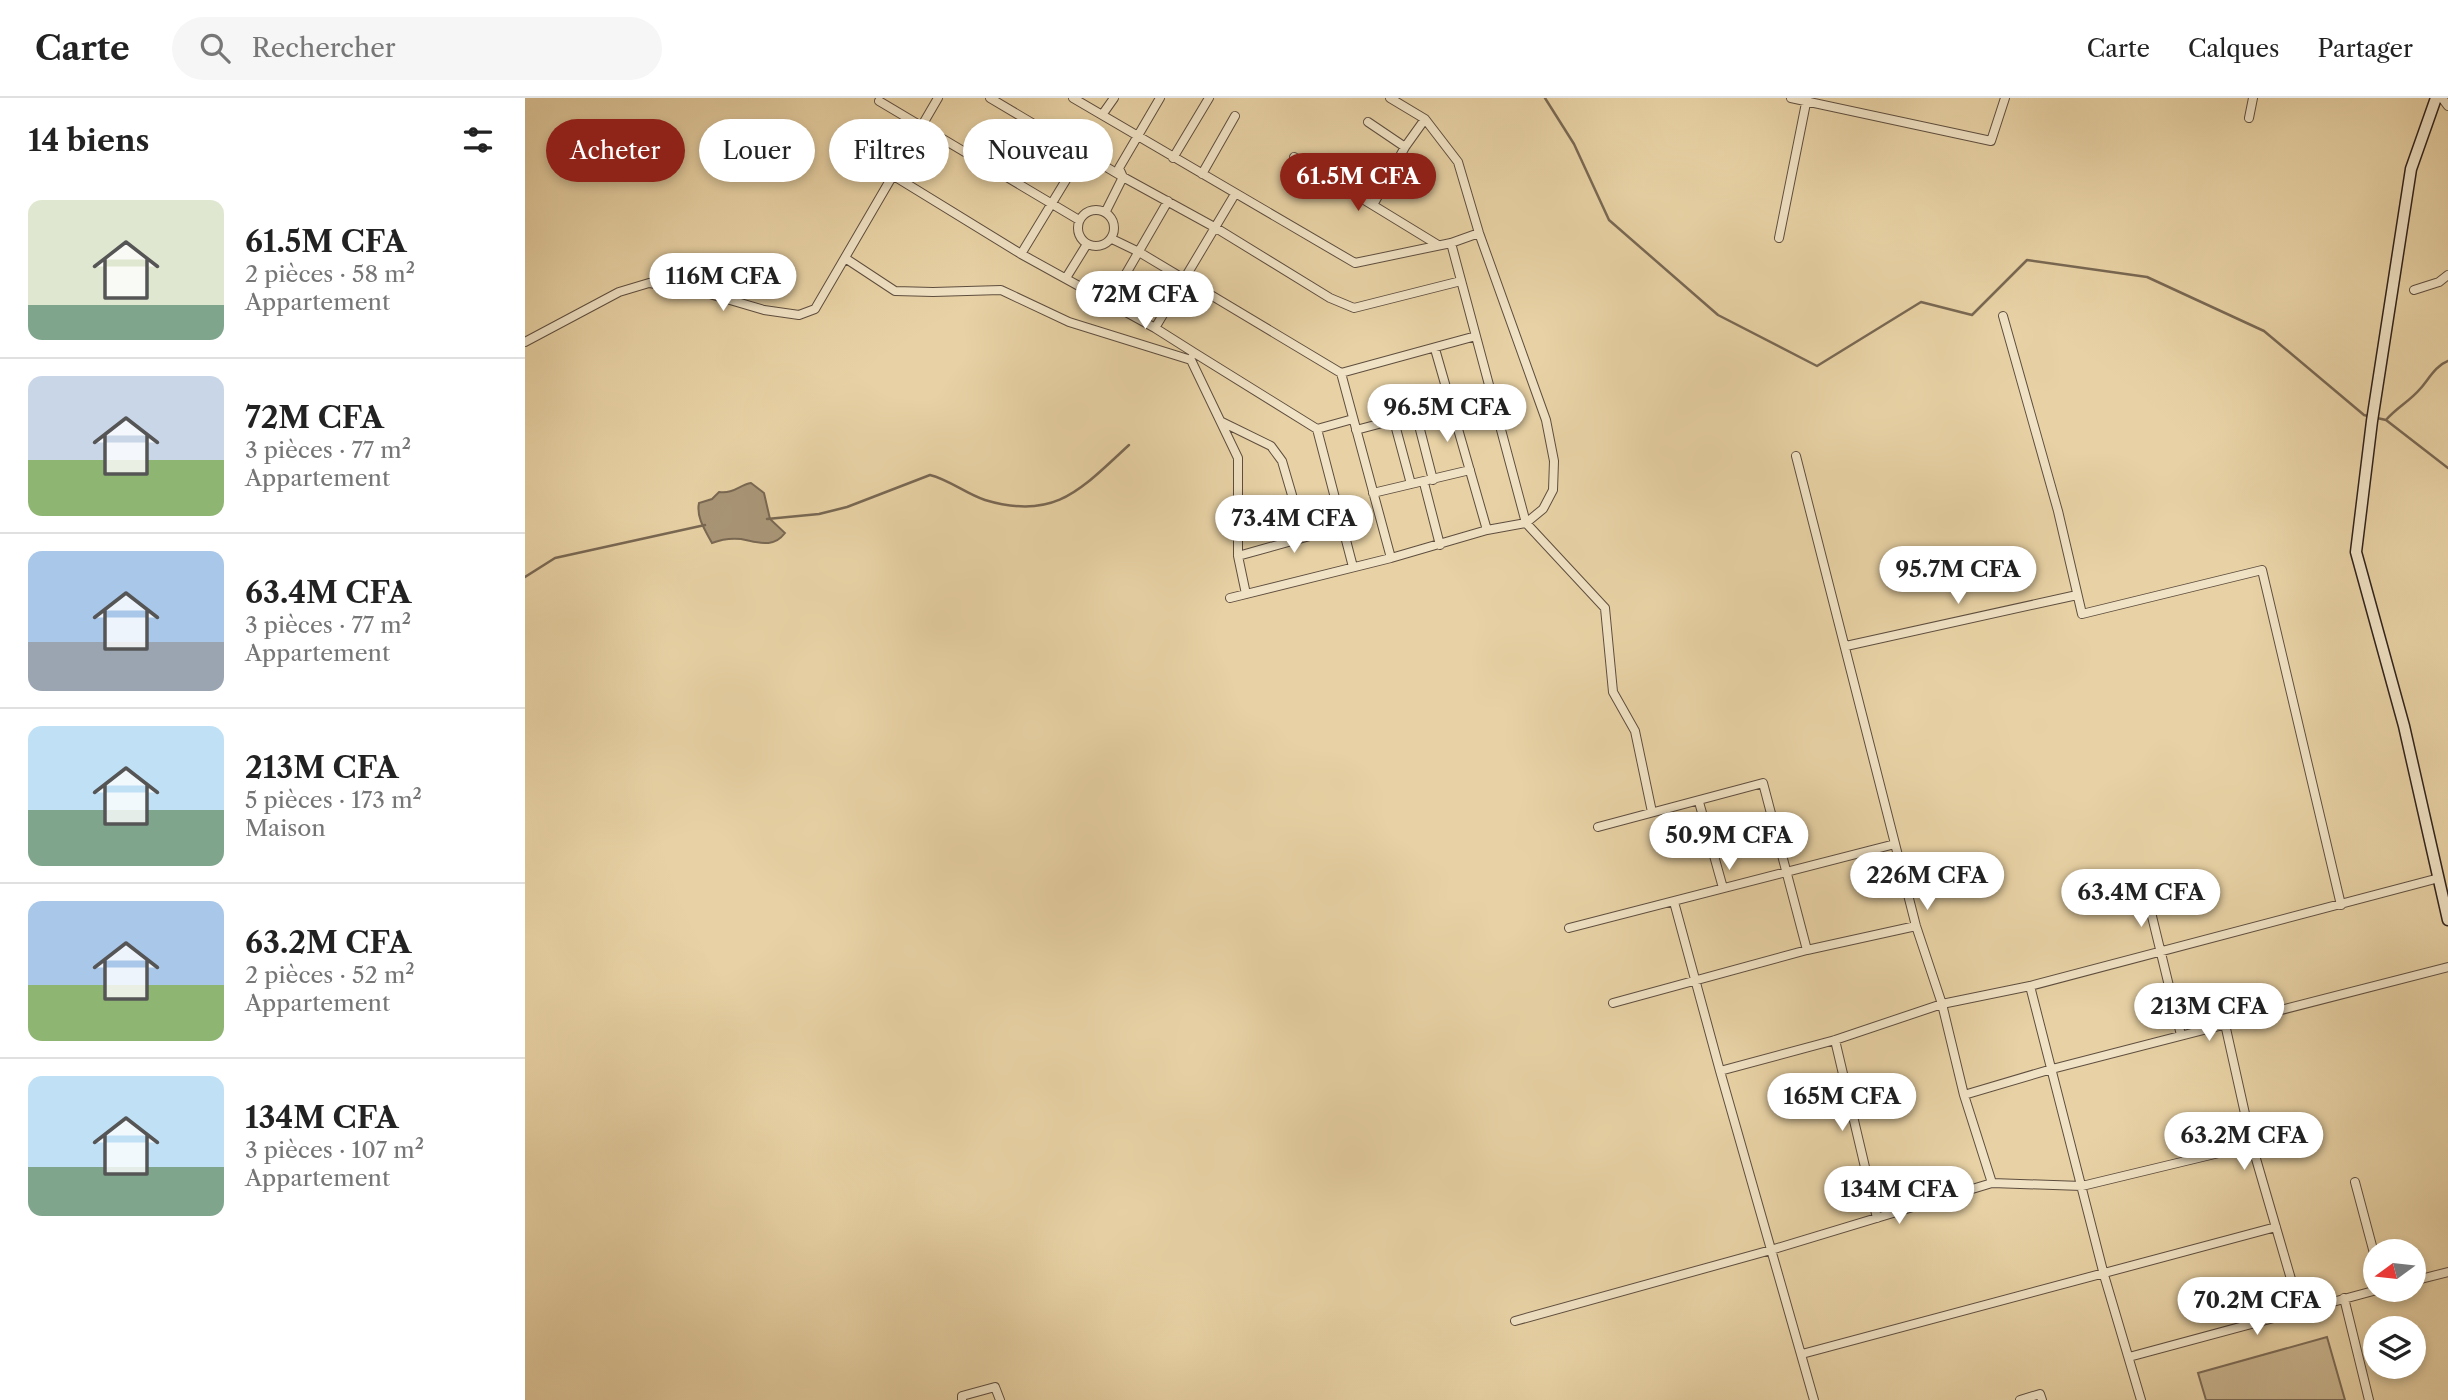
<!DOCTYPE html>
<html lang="fr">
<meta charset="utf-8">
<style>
:root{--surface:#fff;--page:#f6f6f6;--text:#222;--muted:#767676;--line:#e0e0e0;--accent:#8f2418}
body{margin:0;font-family:"Libre Caslon Text",serif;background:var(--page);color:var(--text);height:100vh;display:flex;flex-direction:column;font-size:26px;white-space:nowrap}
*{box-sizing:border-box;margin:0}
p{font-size:23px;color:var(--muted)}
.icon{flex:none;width:38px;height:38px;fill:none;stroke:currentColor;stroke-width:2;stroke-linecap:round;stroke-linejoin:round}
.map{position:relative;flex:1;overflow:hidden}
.panel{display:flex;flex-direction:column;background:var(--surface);width:525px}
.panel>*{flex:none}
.banner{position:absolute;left:21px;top:21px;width:665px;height:63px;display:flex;gap:14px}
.needle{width:46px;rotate:255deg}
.controls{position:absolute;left:1838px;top:1141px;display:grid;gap:14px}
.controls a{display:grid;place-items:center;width:63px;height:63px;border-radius:50%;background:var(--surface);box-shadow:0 4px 10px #0003;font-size:35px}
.price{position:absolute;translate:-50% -60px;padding:0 16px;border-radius:24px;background:#fff;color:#222;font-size:23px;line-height:46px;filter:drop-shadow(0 2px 4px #0008)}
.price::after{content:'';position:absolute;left:50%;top:42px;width:21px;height:16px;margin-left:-10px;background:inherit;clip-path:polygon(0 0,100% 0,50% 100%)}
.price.on{background:var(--accent);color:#fff}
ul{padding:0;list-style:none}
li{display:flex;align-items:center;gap:21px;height:175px;padding:0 28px}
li+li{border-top:2px solid var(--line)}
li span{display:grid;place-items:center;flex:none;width:196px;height:140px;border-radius:14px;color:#555}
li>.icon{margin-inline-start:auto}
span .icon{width:84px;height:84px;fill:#fffc;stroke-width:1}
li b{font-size:30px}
h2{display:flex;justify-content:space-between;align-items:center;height:84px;padding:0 28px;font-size:30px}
.tag{padding:0 24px;border-radius:32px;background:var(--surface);box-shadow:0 4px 10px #0003;font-size:24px;line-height:63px}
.tag.on{background:var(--accent);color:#fff}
header{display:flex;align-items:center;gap:42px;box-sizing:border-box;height:98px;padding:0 35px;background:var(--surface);border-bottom:2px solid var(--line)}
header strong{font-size:33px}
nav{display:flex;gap:38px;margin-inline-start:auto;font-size:24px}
.search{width:490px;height:63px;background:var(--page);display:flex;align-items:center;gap:18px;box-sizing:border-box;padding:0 24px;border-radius:38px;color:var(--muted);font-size:26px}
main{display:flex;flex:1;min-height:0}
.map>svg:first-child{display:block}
.green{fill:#c9b48e;stroke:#7c6b56;stroke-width:2}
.water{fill:#a99677;stroke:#796853;stroke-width:2}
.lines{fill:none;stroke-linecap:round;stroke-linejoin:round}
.stream{stroke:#796853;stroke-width:2.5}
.street-casing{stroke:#5e4e3f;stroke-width:10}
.secondary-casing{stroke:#30221d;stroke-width:13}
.street{stroke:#f0e2c4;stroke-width:8}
.secondary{stroke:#f0e2c4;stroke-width:10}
</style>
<header>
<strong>Carte</strong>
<div class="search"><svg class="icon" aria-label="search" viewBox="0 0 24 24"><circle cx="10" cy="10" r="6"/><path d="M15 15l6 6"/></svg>Rechercher</div>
<nav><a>Carte</a><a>Calques</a><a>Partager</a></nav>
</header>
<main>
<section class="panel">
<h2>14 biens<svg class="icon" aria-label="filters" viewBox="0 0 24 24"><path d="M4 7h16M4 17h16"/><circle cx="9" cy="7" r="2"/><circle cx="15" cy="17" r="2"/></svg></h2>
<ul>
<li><span style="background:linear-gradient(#dfe7d0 75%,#7fa58c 0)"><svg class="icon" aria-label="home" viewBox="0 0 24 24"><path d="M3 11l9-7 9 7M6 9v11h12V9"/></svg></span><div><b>61.5M CFA</b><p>2 pièces · 58 m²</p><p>Appartement</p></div></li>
<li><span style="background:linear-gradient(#c9d6e8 60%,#8fb573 0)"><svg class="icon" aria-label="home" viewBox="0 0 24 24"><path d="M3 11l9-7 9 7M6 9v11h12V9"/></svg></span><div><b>72M CFA</b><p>3 pièces · 77 m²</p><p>Appartement</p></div></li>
<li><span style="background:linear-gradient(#a9c7e8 65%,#9aa5b1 0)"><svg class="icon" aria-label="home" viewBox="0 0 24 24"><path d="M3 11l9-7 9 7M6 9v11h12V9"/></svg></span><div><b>63.4M CFA</b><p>3 pièces · 77 m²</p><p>Appartement</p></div></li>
<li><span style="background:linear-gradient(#bfe0f5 60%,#7fa58c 0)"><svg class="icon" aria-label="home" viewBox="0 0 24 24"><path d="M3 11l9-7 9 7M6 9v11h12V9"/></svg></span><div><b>213M CFA</b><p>5 pièces · 173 m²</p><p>Maison</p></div></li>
<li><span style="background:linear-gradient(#a9c7e8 60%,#8fb573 0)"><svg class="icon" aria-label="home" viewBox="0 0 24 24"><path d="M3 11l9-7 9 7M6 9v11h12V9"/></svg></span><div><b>63.2M CFA</b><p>2 pièces · 52 m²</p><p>Appartement</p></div></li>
<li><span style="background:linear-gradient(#bfe0f5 65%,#7fa58c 0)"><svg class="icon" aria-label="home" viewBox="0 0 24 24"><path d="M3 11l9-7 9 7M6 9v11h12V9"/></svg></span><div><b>134M CFA</b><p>3 pièces · 107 m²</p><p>Appartement</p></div></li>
</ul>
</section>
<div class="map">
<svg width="1923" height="1302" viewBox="0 0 1923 1302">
<rect width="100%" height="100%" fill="#e8d2a5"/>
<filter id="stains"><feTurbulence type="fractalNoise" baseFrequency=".00286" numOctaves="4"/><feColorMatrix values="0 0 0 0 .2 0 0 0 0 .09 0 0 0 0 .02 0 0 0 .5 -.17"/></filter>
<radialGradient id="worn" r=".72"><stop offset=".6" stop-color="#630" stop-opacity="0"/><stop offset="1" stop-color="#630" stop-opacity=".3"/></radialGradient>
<!-- green -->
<path class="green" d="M1802 1239 1820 1302H1681L1673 1275Z"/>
<!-- water -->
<path class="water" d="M226 385 239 395 245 421 260 435C248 451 233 444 216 441 206 440 197 441 187 445 180 432 171 419 174 405L187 401 194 394C209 396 214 387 226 385Z"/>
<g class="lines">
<!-- stream -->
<path class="stream" d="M1020 0 1049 46 1084 122 1193 217 1292 268 1396 204 1447 217 1502 162 1622 179 1739 233 1839 317 1846 319
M1852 320 1861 322 1923 370
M1861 322C1871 310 1885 303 1895 291 1904 281 1910 268 1923 263
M242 421 294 416 322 409 405 377C425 382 441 396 460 402 530 423 555 392 604 347
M0 479 30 460 180 427"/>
<defs>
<path id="street" d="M465 0 598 79 691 130 805 200 829 210 936 183
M548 0 830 165 926 145 954 135
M1266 0 1466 43 1480 0
M1917 0 1923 8
M354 3 554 122
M577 17 589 0
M1724 20 1728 0
M843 24 880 49
M769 59 913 147
M648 60 684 0
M677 76 710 18
M369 78 496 156 630 230 668 254
M848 107 880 49 900 21
M553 130a18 18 0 1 1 36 0a18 18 0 1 1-36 0Z
M581 113 598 79 594 70 635 0
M1254 140 1282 0
M587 141 614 154 816 275 866 460
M926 145 1001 425 1080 510 1088 594 1110 633 1127 714
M496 156 558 54
M320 160 370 193 408 194 476 192 544 224 666 262 713 360V458L721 496
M541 180 562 146
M1889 192 1914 184 1923 177
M584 205 643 103
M1478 218 1533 413 1557 516 1737 472 1816 807
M630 230 710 96
M0 244 94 194 124 185 171 192 239 212 274 217 290 211 413 0
M910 251 962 432
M668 256V254L792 331 828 469
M816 275 951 238
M891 316 908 382
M869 323 886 386
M697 324 746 348 757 363 779 438
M792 331 828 321
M831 332 967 296
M1271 358 1391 828 1417 906 1439 997 1467 1085
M899 385 915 447
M848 395 945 372
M713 458 817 429
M705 500 866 460 962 432 1001 425 1018 411 1028 392 1029 363 1021 322 954 135 933 64 900 21 865 0
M1321 548 1552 497
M1174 704 1198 790
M1073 729 1238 685 1282 852
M1623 802 1656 937
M1149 804 1195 973 1289 1302
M1044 830 1370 746
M1505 888 1579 1177 1616 1302
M1088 905 1282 852 1391 828
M1700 926 1727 1047 1775 1212
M1310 942 1352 1120
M1195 973 1310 942 1417 906 1505 888 1914 780
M1439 997 1527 971 1923 869
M1830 1084 1850 1159
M1888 1183 1923 1174
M1819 1200 1844 1302
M990 1223 1246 1152 1467 1085 1557 1088 1727 1047
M1277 1256 1751 1129
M1604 1259 1852 1192
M437 1302V1298L470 1289 475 1302
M1495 1302 1515 1296 1517 1302"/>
<path id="secondary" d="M1911 0 1886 71 1847 323 1831 454 1879 628 1923 822"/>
</defs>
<!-- street casing -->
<use href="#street" class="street-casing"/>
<!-- secondary casing -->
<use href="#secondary" class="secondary-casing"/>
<!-- street -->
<use href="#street" class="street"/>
<!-- secondary -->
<use href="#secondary" class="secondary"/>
</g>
<rect width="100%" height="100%" filter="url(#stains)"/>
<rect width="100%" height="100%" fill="url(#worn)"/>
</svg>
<div class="controls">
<a><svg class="needle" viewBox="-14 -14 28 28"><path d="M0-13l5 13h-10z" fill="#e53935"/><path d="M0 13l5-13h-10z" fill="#767676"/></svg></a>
<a><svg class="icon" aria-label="layers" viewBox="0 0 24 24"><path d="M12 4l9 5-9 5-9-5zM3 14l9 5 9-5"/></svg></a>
</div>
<b class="price on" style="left:833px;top:115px">61.5M CFA</b>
<b class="price" style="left:198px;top:215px">116M CFA</b>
<b class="price" style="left:620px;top:233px">72M CFA</b>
<b class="price" style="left:922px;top:346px">96.5M CFA</b>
<b class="price" style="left:769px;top:457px">73.4M CFA</b>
<b class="price" style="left:1433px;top:508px">95.7M CFA</b>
<b class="price" style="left:1204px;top:774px">50.9M CFA</b>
<b class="price" style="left:1402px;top:814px">226M CFA</b>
<b class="price" style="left:1616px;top:831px">63.4M CFA</b>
<b class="price" style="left:1684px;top:945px">213M CFA</b>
<b class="price" style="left:1317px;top:1035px">165M CFA</b>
<b class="price" style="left:1719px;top:1074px">63.2M CFA</b>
<b class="price" style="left:1374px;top:1128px">134M CFA</b>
<b class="price" style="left:1732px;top:1239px">70.2M CFA</b>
<div class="banner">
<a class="tag on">Acheter</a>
<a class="tag">Louer</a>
<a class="tag">Filtres</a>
<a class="tag">Nouveau</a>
</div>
</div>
</main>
